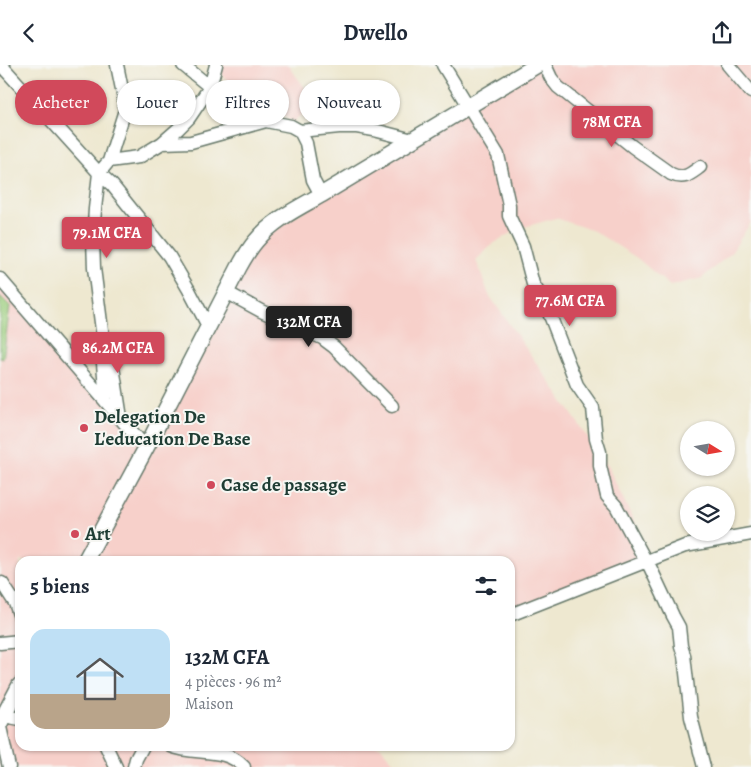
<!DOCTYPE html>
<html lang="fr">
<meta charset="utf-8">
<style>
:root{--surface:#fff;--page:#f2f2f3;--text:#1f2937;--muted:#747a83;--line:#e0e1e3;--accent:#d1495b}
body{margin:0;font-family:Alegreya,serif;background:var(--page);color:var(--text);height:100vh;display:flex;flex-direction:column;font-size:19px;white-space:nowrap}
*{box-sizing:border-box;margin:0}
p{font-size:16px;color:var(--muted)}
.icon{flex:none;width:28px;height:28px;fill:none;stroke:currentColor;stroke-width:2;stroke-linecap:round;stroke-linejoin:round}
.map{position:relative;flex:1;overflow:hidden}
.side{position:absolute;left:15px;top:491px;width:500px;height:195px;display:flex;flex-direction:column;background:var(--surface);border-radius:15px;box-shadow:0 1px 4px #0004}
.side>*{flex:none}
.hud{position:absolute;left:15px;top:15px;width:500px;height:45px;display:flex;gap:10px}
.needle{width:32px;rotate:101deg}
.fabs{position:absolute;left:680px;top:356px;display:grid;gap:10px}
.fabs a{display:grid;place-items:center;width:55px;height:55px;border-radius:50%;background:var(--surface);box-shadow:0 1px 4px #0004;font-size:25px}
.price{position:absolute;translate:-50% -42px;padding:0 11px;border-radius:5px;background:var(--accent);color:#fff;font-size:16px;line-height:32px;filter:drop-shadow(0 1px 2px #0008)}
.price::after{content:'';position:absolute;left:50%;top:30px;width:15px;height:11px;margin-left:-8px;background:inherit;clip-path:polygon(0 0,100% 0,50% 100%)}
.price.current{background:#222;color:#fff}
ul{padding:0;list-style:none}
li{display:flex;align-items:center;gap:15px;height:125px;padding:0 15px}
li+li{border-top:1px solid var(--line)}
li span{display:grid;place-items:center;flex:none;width:140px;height:100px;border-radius:15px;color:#555}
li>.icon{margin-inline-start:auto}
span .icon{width:60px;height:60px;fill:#fffc;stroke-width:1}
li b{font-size:21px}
h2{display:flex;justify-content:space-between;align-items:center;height:60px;padding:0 15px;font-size:21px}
.pill{padding:0 18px;border-radius:22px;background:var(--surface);box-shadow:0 1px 4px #0004;font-size:18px;line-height:45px}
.pill.current{background:var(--accent);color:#fff}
header{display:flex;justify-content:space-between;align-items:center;height:65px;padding:0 15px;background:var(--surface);font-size:22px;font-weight:600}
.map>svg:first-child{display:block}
.built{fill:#f7d0ca}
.green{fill:#9cce7e;stroke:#5e8659}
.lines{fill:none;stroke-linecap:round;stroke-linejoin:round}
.minor-casing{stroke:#67796b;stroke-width:15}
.major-casing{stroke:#67796b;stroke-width:18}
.minor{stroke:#fff;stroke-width:12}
.major{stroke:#fff;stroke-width:15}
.poi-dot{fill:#d1495b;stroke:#f6f6f2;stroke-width:2}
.labels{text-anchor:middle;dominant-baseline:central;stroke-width:4;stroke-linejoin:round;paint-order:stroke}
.poi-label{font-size:19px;font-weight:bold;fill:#1f3d34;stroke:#f6f6f2;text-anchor:start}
</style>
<header><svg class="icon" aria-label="back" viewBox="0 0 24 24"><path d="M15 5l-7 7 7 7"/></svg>Dwello<svg class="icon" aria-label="share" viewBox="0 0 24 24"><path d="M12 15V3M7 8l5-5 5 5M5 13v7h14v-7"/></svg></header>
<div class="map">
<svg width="751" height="702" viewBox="0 0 751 702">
<rect width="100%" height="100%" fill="#f6f6f2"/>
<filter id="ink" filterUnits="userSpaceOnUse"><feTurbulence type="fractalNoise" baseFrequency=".02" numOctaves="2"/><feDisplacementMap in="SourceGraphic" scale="10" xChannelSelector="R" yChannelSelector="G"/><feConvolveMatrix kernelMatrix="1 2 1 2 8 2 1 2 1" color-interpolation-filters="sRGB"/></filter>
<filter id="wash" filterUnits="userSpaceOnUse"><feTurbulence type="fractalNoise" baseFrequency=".0096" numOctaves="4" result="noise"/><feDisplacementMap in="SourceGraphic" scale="20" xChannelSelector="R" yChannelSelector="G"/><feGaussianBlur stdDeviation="1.12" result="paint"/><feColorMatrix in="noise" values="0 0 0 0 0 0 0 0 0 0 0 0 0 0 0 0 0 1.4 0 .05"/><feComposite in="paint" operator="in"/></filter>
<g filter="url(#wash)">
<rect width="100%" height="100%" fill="#eee8d0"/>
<!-- built -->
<path class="built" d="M223 0H290L291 4 308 27 318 35 293 57 223 12 221 2Z
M537 0H751V157L731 188 702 213 670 221 637 193 594 166 556 153 517 164 493 179 476 195 489 230 606 398 643 475 650 496 510 547V496H20V681H380L397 702H0V294H3L10 242 0 231V214L146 383 258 175Z"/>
<!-- green -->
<path class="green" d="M0 231 10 241 3 294 0 293Z"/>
</g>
<g filter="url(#ink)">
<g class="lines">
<defs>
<path id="minor" d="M1 0 99 108 112 120 169 191 189 225 208 261
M183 0 210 22 266 56 291 61 300 66 339 62H357L374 65 413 75
M443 0 498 90 509 140V151L523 181 533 219 545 238 553 258 577 320 593 343 596 374 600 387V401L607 431 616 441 643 491 650 502 673 551 679 562 681 581 684 590 691 652 704 702
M545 0 551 13 558 22 633 82 671 109C684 115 689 110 700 102
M728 0 751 27
M300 66 306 78 313 115 321 130
M162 78 191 77 266 56
M109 96 139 92 144 89 162 78 178 64 189 53 210 22 216 0
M0 214 146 383
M226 227 261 246 322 273 334 282 392 341
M107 287 114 308 121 353
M106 337 103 298 104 281 94 203 93 174 95 144 99 108 109 96 125 45 124 34 117 0
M2 518 15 538 20 552
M510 550 685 481 751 469
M0 578 20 576
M4 651 20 654
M0 662 9 702
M106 681 116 702
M171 681C195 691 225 681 244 702
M134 702 136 694 143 681"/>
<path id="major" d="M85 496 146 383 239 202C244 193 249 184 256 176 273 155 298 143 321 130L537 0
M0 658 20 620"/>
</defs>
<!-- minor casing -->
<use href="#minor" class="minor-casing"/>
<!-- major casing -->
<use href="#major" class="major-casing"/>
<!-- minor -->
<use href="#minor" class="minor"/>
<!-- major -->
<use href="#major" class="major"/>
</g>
</g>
<!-- markers -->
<g class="poi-dot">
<circle cx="84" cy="363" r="5"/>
<circle cx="211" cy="420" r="5"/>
<circle cx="75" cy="469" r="5"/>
</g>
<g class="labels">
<!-- poi labels -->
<g class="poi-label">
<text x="94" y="352">Delegation De<tspan x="94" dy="22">L'education De Base</tspan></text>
<text x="221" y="420">Case de passage</text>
<text x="85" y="469">Art</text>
</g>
</g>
</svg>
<div class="fabs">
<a><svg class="needle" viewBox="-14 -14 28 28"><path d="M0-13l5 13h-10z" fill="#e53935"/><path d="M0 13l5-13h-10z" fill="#747a83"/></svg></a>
<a><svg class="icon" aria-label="layers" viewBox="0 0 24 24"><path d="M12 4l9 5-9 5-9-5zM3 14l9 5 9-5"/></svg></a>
</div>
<b class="price" style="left:612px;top:83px">78M CFA</b>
<b class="price" style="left:107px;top:194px">79.1M CFA</b>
<b class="price" style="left:570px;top:262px">77.6M CFA</b>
<b class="price current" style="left:309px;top:283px">132M CFA</b>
<b class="price" style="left:118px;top:309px">86.2M CFA</b>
<div class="hud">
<a class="pill current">Acheter</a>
<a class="pill">Louer</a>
<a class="pill">Filtres</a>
<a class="pill">Nouveau</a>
</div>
<section class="side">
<h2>5 biens<svg class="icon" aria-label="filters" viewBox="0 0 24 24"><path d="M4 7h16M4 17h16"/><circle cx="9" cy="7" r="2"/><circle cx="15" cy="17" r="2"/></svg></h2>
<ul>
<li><span style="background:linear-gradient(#bfe0f5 65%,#b9a48a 0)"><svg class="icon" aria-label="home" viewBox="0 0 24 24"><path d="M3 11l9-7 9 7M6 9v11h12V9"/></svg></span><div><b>132M CFA</b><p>4 pièces · 96 m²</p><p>Maison</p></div></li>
</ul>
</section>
</div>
